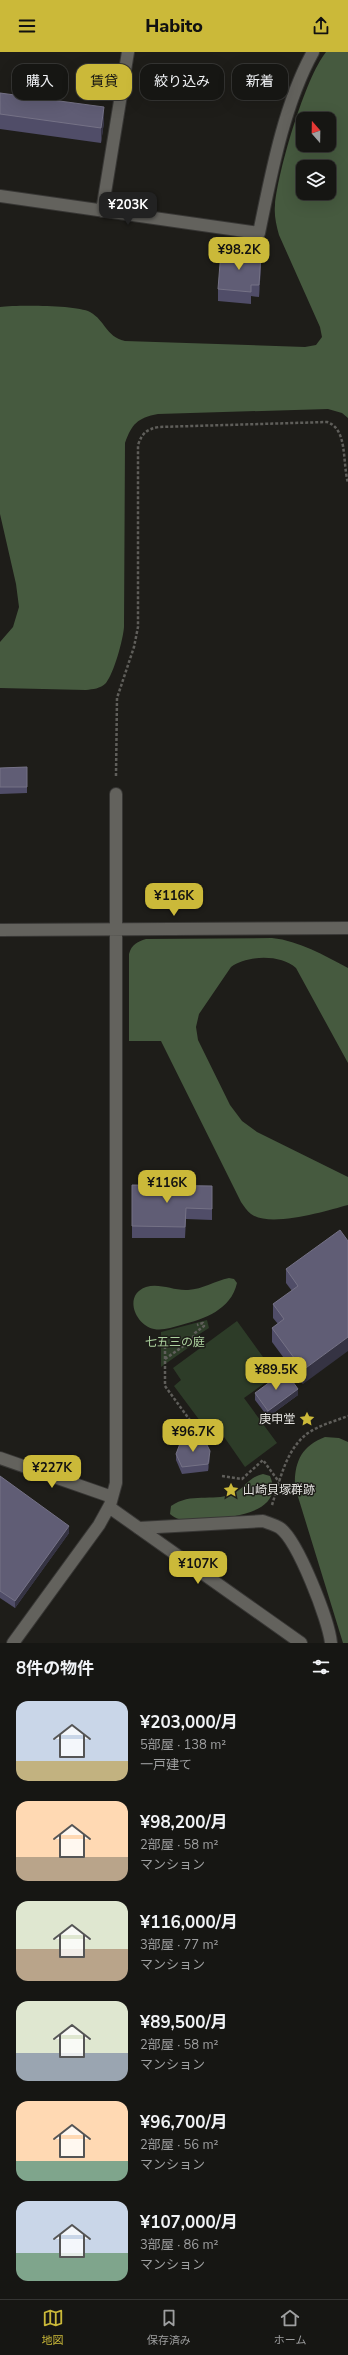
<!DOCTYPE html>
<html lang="ja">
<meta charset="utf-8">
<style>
:root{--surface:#161613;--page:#232321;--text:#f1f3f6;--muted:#9e9fa0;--line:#353533;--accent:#cbb939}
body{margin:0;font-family:"Nunito Sans","Noto Sans JP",sans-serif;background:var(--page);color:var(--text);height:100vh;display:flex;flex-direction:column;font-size:15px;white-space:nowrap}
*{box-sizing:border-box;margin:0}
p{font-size:13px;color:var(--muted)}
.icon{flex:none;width:22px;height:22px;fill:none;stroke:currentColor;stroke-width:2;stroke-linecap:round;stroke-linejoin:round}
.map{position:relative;height:1591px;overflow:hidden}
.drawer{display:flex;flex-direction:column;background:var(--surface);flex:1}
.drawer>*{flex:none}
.top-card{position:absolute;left:12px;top:12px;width:324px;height:36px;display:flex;gap:8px}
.needle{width:26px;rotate:340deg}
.tools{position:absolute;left:296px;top:60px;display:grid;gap:8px}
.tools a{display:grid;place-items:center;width:40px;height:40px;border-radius:8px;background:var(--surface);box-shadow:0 4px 16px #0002,0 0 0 1px var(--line);font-size:20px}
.price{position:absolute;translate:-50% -34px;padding:0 9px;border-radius:8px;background:var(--accent);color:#111;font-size:13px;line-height:26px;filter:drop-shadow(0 1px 2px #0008)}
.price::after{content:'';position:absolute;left:50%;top:24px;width:12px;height:9px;margin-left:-6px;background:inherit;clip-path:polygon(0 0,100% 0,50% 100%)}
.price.selected{background:#222;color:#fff}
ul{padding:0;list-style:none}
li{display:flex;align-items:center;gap:12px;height:100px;padding:0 16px}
li span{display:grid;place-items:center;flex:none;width:112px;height:80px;border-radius:12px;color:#555}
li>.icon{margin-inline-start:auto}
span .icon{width:48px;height:48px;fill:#fffc;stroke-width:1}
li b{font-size:17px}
h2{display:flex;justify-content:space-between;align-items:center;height:48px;padding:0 16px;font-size:17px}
.pill{padding:0 14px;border-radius:12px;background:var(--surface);box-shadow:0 4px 16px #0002,0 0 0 1px var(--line);font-size:14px;line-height:36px}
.pill.selected{background:var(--accent);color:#111}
header{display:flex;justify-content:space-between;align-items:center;height:52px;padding:0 16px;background:var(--accent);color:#111;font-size:18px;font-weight:800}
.dock{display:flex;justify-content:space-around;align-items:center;height:56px;border-top:1px solid var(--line);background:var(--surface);font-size:11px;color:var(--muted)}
.dock a{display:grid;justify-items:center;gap:2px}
.dock .selected{color:var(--accent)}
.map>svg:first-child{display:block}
.green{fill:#2d3c28}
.forest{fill:#465a3f;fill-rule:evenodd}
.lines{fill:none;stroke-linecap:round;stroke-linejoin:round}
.lane-casing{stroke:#383735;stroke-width:14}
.street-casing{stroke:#383735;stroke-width:14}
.path{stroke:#5f5e5a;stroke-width:2.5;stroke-dasharray:3 2;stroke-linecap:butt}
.lane{stroke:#63625d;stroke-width:12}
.street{stroke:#63625d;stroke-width:12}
.wall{fill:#504d68}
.shaded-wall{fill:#353343}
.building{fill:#605d75;stroke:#757286}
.labels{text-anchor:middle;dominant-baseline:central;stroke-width:3;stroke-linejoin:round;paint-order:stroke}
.park-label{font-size:12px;fill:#add29f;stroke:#1e1d19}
.poi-label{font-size:12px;fill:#e4e3e0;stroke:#1e1d19;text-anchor:end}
</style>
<header><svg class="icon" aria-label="menu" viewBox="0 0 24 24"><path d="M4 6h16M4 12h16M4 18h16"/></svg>Habito<svg class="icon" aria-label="share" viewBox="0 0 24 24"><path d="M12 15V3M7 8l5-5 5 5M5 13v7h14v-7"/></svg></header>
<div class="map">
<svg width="348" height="1591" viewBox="0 0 348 1591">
<rect width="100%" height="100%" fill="#1e1d19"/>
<!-- green -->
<path class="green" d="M207 1268 209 1276 198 1283 195 1291 161 1315V1280Z
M237 1269 276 1323 244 1346 277 1391 245 1415 220 1379 209 1381 174 1334 181 1328 173 1316Z"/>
<!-- forest -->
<path class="forest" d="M326 0H348V366L342 361 328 357 158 362C137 366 132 372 125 391L124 575C123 588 114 621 106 631 100 637 93 637 86 638L0 636V590L13 575 19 555 16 532 0 462V255C17 253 76 253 90 260 106 269 105 284 125 289L305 295 316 293 322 285 320 275 279 183C276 172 274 163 275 153 278 119 305 26 326 0ZM303 67H329V93H303ZM303 115H329V141H303Z
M272 886C300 889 323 903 348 916V1011L296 916C281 902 247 903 231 915L199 962 196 975 198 988 230 1053 242 1069 257 1080 348 1125V1153C326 1159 270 1176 251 1162 247 1159 244 1154 241 1150L161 989H129V902C132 892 137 890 146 887Z
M229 1226 234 1227 237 1231C231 1258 204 1267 181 1273 172 1275 163 1279 154 1277 135 1273 123 1243 146 1235 160 1231 174 1239 188 1238 203 1237 215 1229 229 1226Z
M325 1385 339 1386 348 1390V1591H343L295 1435C294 1411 301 1394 325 1385Z
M263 1422 270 1424C285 1460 234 1465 211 1467 198 1468 181 1472 170 1462L171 1454C191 1440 212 1450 232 1442 245 1437 248 1425 263 1422Z"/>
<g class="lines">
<defs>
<path id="lane" d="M139 1476 263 1469C268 1471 276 1473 280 1476 298 1489 329 1569 331 1591"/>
<path id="street" d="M0 144 259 181C271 123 284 52 313 0
M102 159 128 0
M0 878 348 876
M0 1406 112 1445
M109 1455 301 1591
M13 1591 99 1473 110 1453 116 1431V742"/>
</defs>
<!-- lane casing -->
<use href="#lane" class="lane-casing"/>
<!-- street casing -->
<use href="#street" class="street-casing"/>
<!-- path -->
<path class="path" d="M116 724 117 646 134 595 138 575V393C142 381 147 377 159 375L327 370C348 377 342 409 348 431
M165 1294V1334L200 1382
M165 1307 192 1288 195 1281 204 1274 203 1271 197 1273
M222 1424 242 1427 263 1408 279 1430
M272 1453C280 1428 286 1397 308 1381 320 1373 335 1369 348 1364"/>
<!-- lane -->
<use href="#lane" class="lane"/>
<!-- street -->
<use href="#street" class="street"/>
</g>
<!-- wall -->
<path class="wall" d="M0 41 104 70 101 91 0 77Z
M261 214 259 245 251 244V252L218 249V237Z
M27 715V741L0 742V716Z
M132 1133 212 1134V1168L186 1167 185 1186H132Z
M348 1189 303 1332 272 1290V1276L278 1272 273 1266V1252L292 1239 286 1231V1217Z
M255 1341 298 1343 268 1365 255 1348Z
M176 1402 210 1405 208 1419 182 1422 176 1408Z
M0 1424 69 1481 15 1556 0 1546Z"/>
<!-- shaded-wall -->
<path class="shaded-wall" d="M104 55V70L101 91V76Z
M261 202V214L259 245V233Z
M348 1285V1299L303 1332V1318Z
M298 1337V1343L268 1365V1359Z
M210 1399V1405L208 1419V1412Z
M69 1474V1481L15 1556V1549Z"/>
<!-- building -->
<path class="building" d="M0 41 104 55 101 76 0 62Z
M221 199 261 202 259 233H251V240L218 237Z
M27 715V735H0V716Z
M132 1133 212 1134V1157L186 1156 185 1175 132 1174Z
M340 1178 348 1189V1285L303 1318 272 1276 284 1267 273 1252 298 1234 286 1217Z
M285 1319 298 1337 268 1359 255 1341Z
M204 1387 210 1399 208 1412 182 1415 176 1402 181 1389Z
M0 1424 69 1474 15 1549 0 1539Z"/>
<!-- icons -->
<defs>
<symbol id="sight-bare" viewBox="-9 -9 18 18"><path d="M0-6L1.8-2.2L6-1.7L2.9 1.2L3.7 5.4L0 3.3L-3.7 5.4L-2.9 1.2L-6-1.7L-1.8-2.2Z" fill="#cbb939" stroke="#1e1d19" stroke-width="2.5" paint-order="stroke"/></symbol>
</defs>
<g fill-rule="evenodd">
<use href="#sight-bare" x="296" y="1356" width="22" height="22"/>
<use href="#sight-bare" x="220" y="1427" width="22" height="22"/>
</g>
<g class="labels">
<!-- park labels -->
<g class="park-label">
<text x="175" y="1290">七五三の庭</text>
</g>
<!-- poi labels -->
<g class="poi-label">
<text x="295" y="1367">庚申堂</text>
<text x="243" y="1438" text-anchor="start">山崎貝塚群跡</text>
</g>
</g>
</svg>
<div class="tools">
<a><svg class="needle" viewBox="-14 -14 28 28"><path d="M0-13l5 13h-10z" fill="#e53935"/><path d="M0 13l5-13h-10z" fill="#9e9fa0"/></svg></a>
<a><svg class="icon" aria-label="layers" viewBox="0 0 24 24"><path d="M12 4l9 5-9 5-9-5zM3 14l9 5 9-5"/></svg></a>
</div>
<b class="price selected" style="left:128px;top:174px">¥203K</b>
<b class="price" style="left:239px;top:219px">¥98.2K</b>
<b class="price" style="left:174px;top:865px">¥116K</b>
<b class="price" style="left:167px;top:1152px">¥116K</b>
<b class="price" style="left:276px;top:1339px">¥89.5K</b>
<b class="price" style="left:193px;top:1401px">¥96.7K</b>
<b class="price" style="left:52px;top:1437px">¥227K</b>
<b class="price" style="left:198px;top:1533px">¥107K</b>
<div class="top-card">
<a class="pill">購入</a>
<a class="pill selected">賃貸</a>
<a class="pill">絞り込み</a>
<a class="pill">新着</a>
</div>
</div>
<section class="drawer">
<h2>8件の物件<svg class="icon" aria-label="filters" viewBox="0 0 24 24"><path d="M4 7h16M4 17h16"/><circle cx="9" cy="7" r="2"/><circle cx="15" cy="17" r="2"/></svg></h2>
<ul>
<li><span style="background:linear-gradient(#c9d6e8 75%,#c2b280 0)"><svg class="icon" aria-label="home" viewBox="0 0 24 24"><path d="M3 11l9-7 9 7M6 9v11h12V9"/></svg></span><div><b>¥203,000/月</b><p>5部屋 · 138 m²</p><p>一戸建て</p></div></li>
<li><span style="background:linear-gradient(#ffd9b3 70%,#b9a48a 0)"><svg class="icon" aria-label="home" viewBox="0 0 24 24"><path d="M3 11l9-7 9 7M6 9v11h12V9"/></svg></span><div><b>¥98,200/月</b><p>2部屋 · 58 m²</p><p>マンション</p></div></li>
<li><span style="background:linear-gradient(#dfe7d0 60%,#b9a48a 0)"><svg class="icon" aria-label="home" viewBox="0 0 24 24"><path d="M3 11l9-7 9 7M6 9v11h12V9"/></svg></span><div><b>¥116,000/月</b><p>3部屋 · 77 m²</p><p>マンション</p></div></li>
<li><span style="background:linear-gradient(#dfe7d0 65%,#9aa5b1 0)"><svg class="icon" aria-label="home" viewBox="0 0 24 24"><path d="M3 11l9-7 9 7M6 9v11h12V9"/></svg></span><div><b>¥89,500/月</b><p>2部屋 · 58 m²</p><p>マンション</p></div></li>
<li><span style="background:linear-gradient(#ffd9b3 75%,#7fa58c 0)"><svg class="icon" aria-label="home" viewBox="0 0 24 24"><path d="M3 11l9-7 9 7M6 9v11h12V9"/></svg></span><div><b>¥96,700/月</b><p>2部屋 · 56 m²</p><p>マンション</p></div></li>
<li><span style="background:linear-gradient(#c9d6e8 65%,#7fa58c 0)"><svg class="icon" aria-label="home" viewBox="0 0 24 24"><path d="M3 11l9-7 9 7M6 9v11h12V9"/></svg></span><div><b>¥107,000/月</b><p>3部屋 · 86 m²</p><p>マンション</p></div></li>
</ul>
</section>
<nav class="dock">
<a class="selected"><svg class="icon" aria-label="map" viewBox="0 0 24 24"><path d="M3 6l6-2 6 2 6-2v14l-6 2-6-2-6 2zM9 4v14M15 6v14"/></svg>地図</a>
<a><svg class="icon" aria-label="saved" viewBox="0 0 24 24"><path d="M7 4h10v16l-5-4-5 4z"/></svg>保存済み</a>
<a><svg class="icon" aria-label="home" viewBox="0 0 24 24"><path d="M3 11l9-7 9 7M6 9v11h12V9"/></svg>ホーム</a>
</nav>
